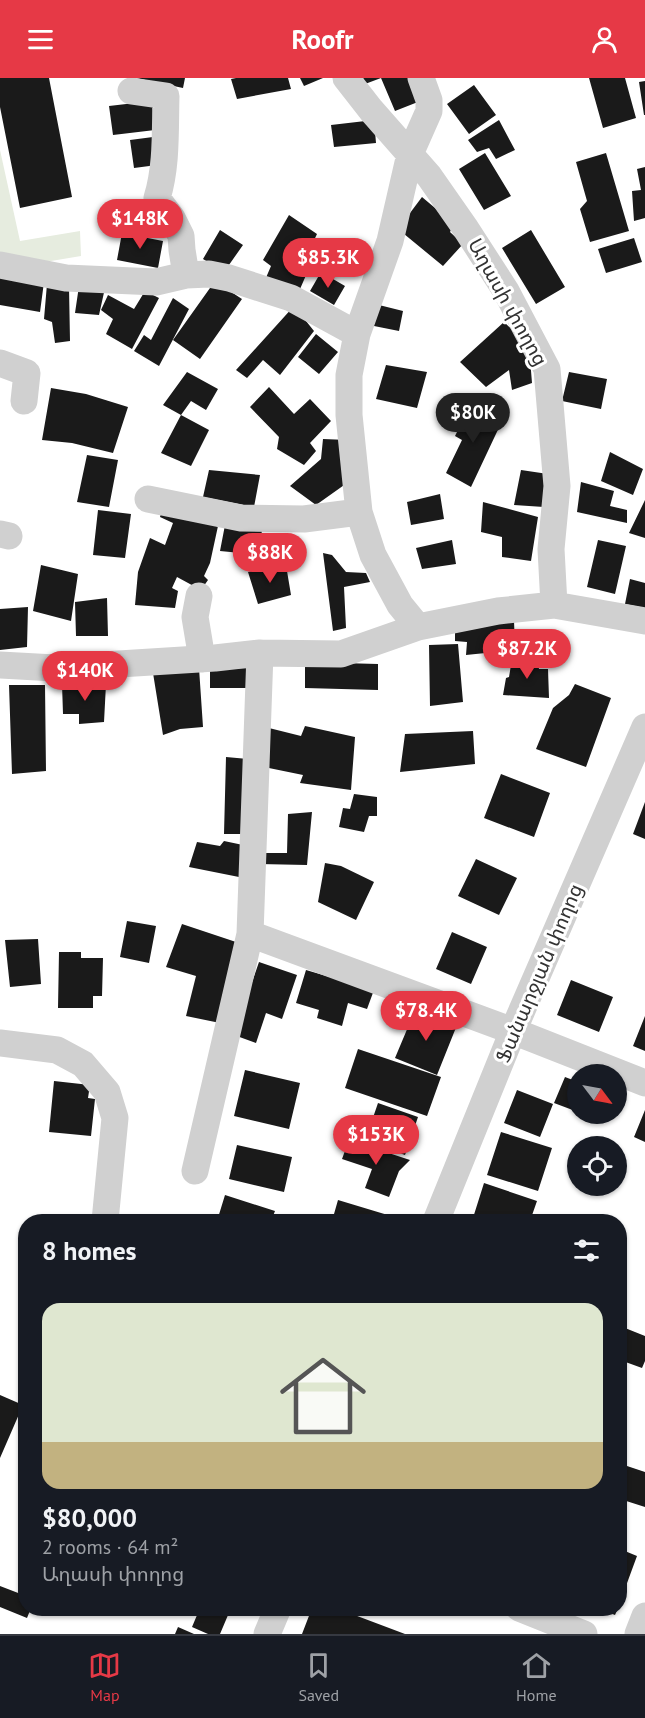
<!DOCTYPE html>
<meta charset="utf-8">
<style>
:root{--surface:#171b24;--page:#242831;--text:#f1f3f6;--muted:#9ea1a6;--line:#363941;--accent:#e63946}
body{margin:0;font-family:"PT Sans","Noto Sans Armenian",sans-serif;background:var(--page);color:var(--text);height:100vh;display:flex;flex-direction:column;font-size:22px;white-space:nowrap}
*{box-sizing:border-box;margin:0}
p{font-size:20px;color:var(--muted)}
.icon{flex:none;width:33px;height:33px;fill:none;stroke:currentColor;stroke-width:2;stroke-linecap:round;stroke-linejoin:round}
.map{position:relative;flex:1;overflow:hidden}
.panel{position:absolute;left:18px;top:1136px;width:609px;height:402px;display:flex;flex-direction:column;background:var(--surface);border-radius:24px;box-shadow:0 2px 4px #0004}
.panel>*{flex:none}
.needle{width:39px;rotate:122deg}
.controls{position:absolute;left:567px;top:986px;display:grid;gap:12px}
.controls a{display:grid;place-items:center;width:60px;height:60px;border-radius:50%;background:var(--surface);box-shadow:0 2px 4px #0004;font-size:30px}
.price{position:absolute;translate:-50% -51px;padding:0 14px;border-radius:21px;background:var(--accent);color:#fff;font-size:20px;line-height:39px;filter:drop-shadow(0 2px 3px #0008)}
.price::after{content:'';position:absolute;left:50%;top:36px;width:18px;height:14px;margin-left:-9px;background:inherit;clip-path:polygon(0 0,100% 0,50% 100%)}
.price.selected{background:#222;color:#fff}
ul{padding:0;list-style:none}
li{display:grid;align-content:center;gap:12px;height:318px;padding:0 24px}
li+li{border-top:2px solid var(--line)}
li span{display:grid;place-items:center;height:186px;border-radius:18px;color:#555}
li>.icon{margin-inline-start:auto}
span .icon{width:108px;height:108px;fill:#fffc;stroke-width:1}
li b{font-size:26px}
h2{display:flex;justify-content:space-between;align-items:center;height:72px;padding:0 24px;font-size:26px}
header{display:flex;justify-content:space-between;align-items:center;height:78px;padding:0 24px;background:var(--accent);color:#fff;font-size:27px;font-weight:600}
.tab-bar{display:flex;justify-content:space-around;align-items:center;height:84px;border-top:2px solid var(--line);background:var(--surface);font-size:16px;color:var(--muted)}
.tab-bar a{display:grid;justify-items:center;gap:3px}
.tab-bar .selected{color:var(--accent)}
.map>svg:first-child{display:block}
.green{fill:#e6ecdf}
.building{fill:#1a1a1a}
.lines{fill:none;stroke-linecap:round;stroke-linejoin:round}
.minor{stroke:#d0d0d0;stroke-width:27}
.labels{text-anchor:middle;dominant-baseline:central;stroke-width:6;stroke-linejoin:round;paint-order:stroke}
.street-label{font-size:20px;fill:#333;stroke:#fff}
</style>
<header><svg class="icon" aria-label="menu" viewBox="0 0 24 24"><path d="M4 6h16M4 12h16M4 18h16"/></svg>Roofr<svg class="icon" aria-label="person" viewBox="0 0 24 24"><circle cx="12" cy="8" r="4"/><path d="M4 21q1-7 8-7t8 7"/></svg></header>
<div class="map">
<svg width="645" height="1556" viewBox="0 0 645 1556">
<rect width="100%" height="100%" fill="#fff"/>
<!-- green -->
<path class="green" d="M0 72 20 163 80 153 81 178 45 184 0 178Z"/>
<!-- building -->
<path class="building" d="M0 0H49L72 119 20 130 0 29Z
M136 0H185L183 10Z
M236 0H288L291 11 237 21 231 1Z
M300 0H323L304 8Z
M363 0H414L423 22 395 33 381 0 365 6Z
M589 0H625L636 40 603 50Z
M645 3V37H644L639 4Z
M474 7 496 37 469 56 447 26Z
M152 23 155 52 113 57 109 28Z
M374 42 376 65 334 69 331 47Z
M499 42 515 72 496 81 489 70 477 74 468 62Z
M153 59 157 87 134 90 130 62Z
M485 75 511 118 484 132 459 91Z
M606 75 629 153 590 164 580 131 587 123 576 84Z
M645 89V140L634 143 632 113 641 112 637 91Z
M422 119 454 146 450 154 463 166 443 188 398 151Z
M289 137 317 156 304 183 310 188 297 218 265 202 271 188 263 182Z
M220 152 243 167 224 194 203 181Z
M531 152 565 209 536 226 502 170Z
M122 155 163 163 158 190 117 182Z
M634 160 642 184 606 195 598 171Z
M0 194 44 204 40 234 0 227Z
M321 194 345 208 334 227 310 213Z
M47 206 69 209 70 263 55 265 52 244 44 241Z
M79 208 105 210 99 237 75 235Z
M222 208 242 221 200 281 173 262 210 210Z
M145 213 159 220 132 271 106 256 113 241 101 232 108 217 134 231Z
M173 220 189 231 159 288 134 273 144 257 151 262Z
M375 226 403 233 399 253 369 247Z
M294 228 314 253 280 297 263 282 247 300 236 292Z
M504 244 529 268 532 305 512 312 509 292 486 309 460 284Z
M316 256 338 274 319 296 298 279Z
M386 287 427 294 417 330 376 321Z
M187 294 218 311 206 332 191 323 181 337 209 352 191 388 161 375 181 337 163 327Z
M569 294 607 301 601 331 562 323Z
M269 309 294 336 310 321 331 343 310 365 316 373 304 387 277 371 279 359 250 329Z
M51 310 86 316 128 329 113 375 72 365 42 362Z
M471 326 503 341 471 409 446 395 462 362 455 358Z
M323 361 348 362 347 405 316 427 290 408 321 381Z
M610 374 643 391 633 417 601 403Z
M87 377 118 382 109 429 77 424Z
M209 392 260 397 254 429 203 419Z
M521 392 548 396 544 429 514 427Z
M581 404 614 413 610 428 627 432V445L577 434Z
M440 416 444 441 411 447 407 424Z
M645 422V460L629 455Z
M483 424 538 439 531 483 502 479V459L481 454Z
M162 431 218 448 210 485 204 498 208 502 201 512 177 499 172 510 178 513 175 530 135 527 138 494 150 460 165 467 173 445 160 439Z
M98 432 131 436 125 480 93 477Z
M225 447 262 450 260 477 220 473Z
M452 462 456 486 422 491 416 470Z
M598 462 626 468 615 516 587 509Z
M323 475 332 477 346 494 366 495 370 504 344 509 346 550 333 553Z
M41 487 78 496 71 543 33 533Z
M286 487 291 517 258 526 248 494Z
M630 501 645 505V530L625 526Z
M107 520 108 558H76L75 524Z
M28 529 27 569 0 572V531Z
M514 542 515 572 466 577 467 564 455 563V550Z
M458 566 463 624 430 628 429 567Z
M512 581 537 582 539 591H548L549 620 503 617 506 600 509 599Z
M305 584 378 586V612L305 610Z
M199 590 203 649 180 651 163 657 153 595Z
M250 590 252 610H210V591Z
M62 606H106L104 644 79 646V636H63Z
M575 606 611 620 586 689 536 671 553 630 569 617Z
M9 607H45L46 693 12 696Z
M305 648 355 659 351 712 300 705 303 697 264 689 269 650 301 658Z
M473 653 475 686 400 694 405 656Z
M226 679 248 681 247 756H224Z
M501 696 550 715 534 759 484 740Z
M354 716 377 719V738H369L364 754 339 749 343 730 350 731Z
M645 724V761L633 756Z
M312 734 307 787 259 786 260 775H287L288 736Z
M224 763 243 767 239 799 189 789 197 764 220 768Z
M476 781 517 800 499 837 458 818Z
M325 785 341 788 374 804 356 842 318 824Z
M127 843 156 848 149 885 120 879Z
M182 846 239 865 220 945 186 938 196 898 166 889Z
M452 854 487 869 471 906 436 891Z
M38 861 41 906 10 909 5 862Z
M59 874H81V880H103L102 918H93V930H58Z
M259 884 297 897 282 941 266 935 256 965 234 957Z
M306 892 374 912 367 931 348 925 342 948 317 940 319 932 296 925Z
M571 902 613 919 599 954 557 937Z
M416 930 457 947 437 997 395 980Z
M645 938V973L633 968Z
M358 971 441 999 427 1038 345 1010Z
M245 992 300 1005 289 1051 234 1038Z
M565 999 578 1004V1034L554 1025Z
M54 1003 90 1007 88 1020 95 1021 91 1058 49 1054Z
M517 1012 553 1026 540 1059 504 1045Z
M378 1025 418 1039 405 1077 365 1063Z
M645 1032V1064L634 1059Z
M580 1035H602L599 1043Z
M501 1054 552 1070 538 1113 487 1097Z
M349 1062 410 1082 399 1093 389 1119 365 1110 372 1091 342 1081Z
M237 1067 292 1079 284 1114 229 1101Z
M484 1105 537 1123 530 1143H472Z
M225 1117 275 1133 271 1143H217Z
M338 1122 391 1138 389 1143H332Z
M620 1248 645 1258V1283L642 1290 620 1282Z
M0 1317 23 1327 0 1380Z
M624 1387 645 1394V1429L620 1421V1401Z
M620 1471 637 1478 623 1516 620 1515Z
M0 1508 26 1518V1530H31L27 1540 0 1529Z
M200 1530H231L220 1556H208L192 1549Z
M312 1530H336L405 1556H302Z
M597 1530H618L615 1537Z
M178 1549 194 1556H175Z"/>
<g class="lines">
<!-- minor -->
<path class="minor" d="M346 0 371 32 429 98 466 151 506 213 547 291 557 408 551 471 554 527
M131 13 166 18C165 52 167 88 157 120L172 140 181 158 182 172 186 197
M0 187 66 200 156 204 186 197 209 196 229 200 291 220 357 256
M0 285 27 295 24 323
M148 421 241 440 304 441 359 434
M0 456 9 458
M199 518 195 539 202 581
M418 549 400 527 373 477 359 434 349 337V297L357 256 390 163 410 76 429 33V22L421 0
M0 587 55 590 215 580 260 575 341 576 418 549 498 533 554 527 645 543
M250 856 513 953 645 1005
M0 965 57 972 83 986 107 1014 115 1040 105 1143
M195 1093 250 856 260 575
M436 1143 513 953 645 649
M519 1530 584 1556
M267 1556 278 1530
M638 1556 645 1538"/>
</g>
<g class="labels">
<!-- street labels -->
<g class="street-label">
<text transform="translate(508 224) rotate(61)">Աղասի փողոց</text>
<text transform="translate(539 895) rotate(-67)">Ֆանարջյան փողոց</text>
</g>
</g>
</svg>
<div class="controls">
<a><svg class="needle" viewBox="-14 -14 28 28"><path d="M0-13l5 13h-10z" fill="#e53935"/><path d="M0 13l5-13h-10z" fill="#9ea1a6"/></svg></a>
<a><svg class="icon" aria-label="locate" viewBox="0 0 24 24"><circle cx="12" cy="12" r="6"/><path d="M12 2v4M12 18v4M2 12h4M18 12h4"/></svg></a>
</div>
<b class="price" style="left:140px;top:172px">$148K</b>
<b class="price" style="left:328px;top:211px">$85.3K</b>
<b class="price selected" style="left:473px;top:366px">$80K</b>
<b class="price" style="left:270px;top:506px">$88K</b>
<b class="price" style="left:527px;top:602px">$87.2K</b>
<b class="price" style="left:85px;top:624px">$140K</b>
<b class="price" style="left:426px;top:964px">$78.4K</b>
<b class="price" style="left:376px;top:1088px">$153K</b>
<section class="panel">
<h2>8 homes<svg class="icon" aria-label="filters" viewBox="0 0 24 24"><path d="M4 7h16M4 17h16"/><circle cx="9" cy="7" r="2"/><circle cx="15" cy="17" r="2"/></svg></h2>
<ul>
<li><span style="background:linear-gradient(#dfe7d0 75%,#c2b280 0)"><svg class="icon" aria-label="home" viewBox="0 0 24 24"><path d="M3 11l9-7 9 7M6 9v11h12V9"/></svg></span><div><b>$80,000</b><p>2 rooms · 64 m²</p><p>Աղասի փողոց</p></div></li>
</ul>
</section>
</div>
<nav class="tab-bar">
<a class="selected"><svg class="icon" aria-label="map" viewBox="0 0 24 24"><path d="M3 6l6-2 6 2 6-2v14l-6 2-6-2-6 2zM9 4v14M15 6v14"/></svg>Map</a>
<a><svg class="icon" aria-label="saved" viewBox="0 0 24 24"><path d="M7 4h10v16l-5-4-5 4z"/></svg>Saved</a>
<a><svg class="icon" aria-label="home" viewBox="0 0 24 24"><path d="M3 11l9-7 9 7M6 9v11h12V9"/></svg>Home</a>
</nav>
